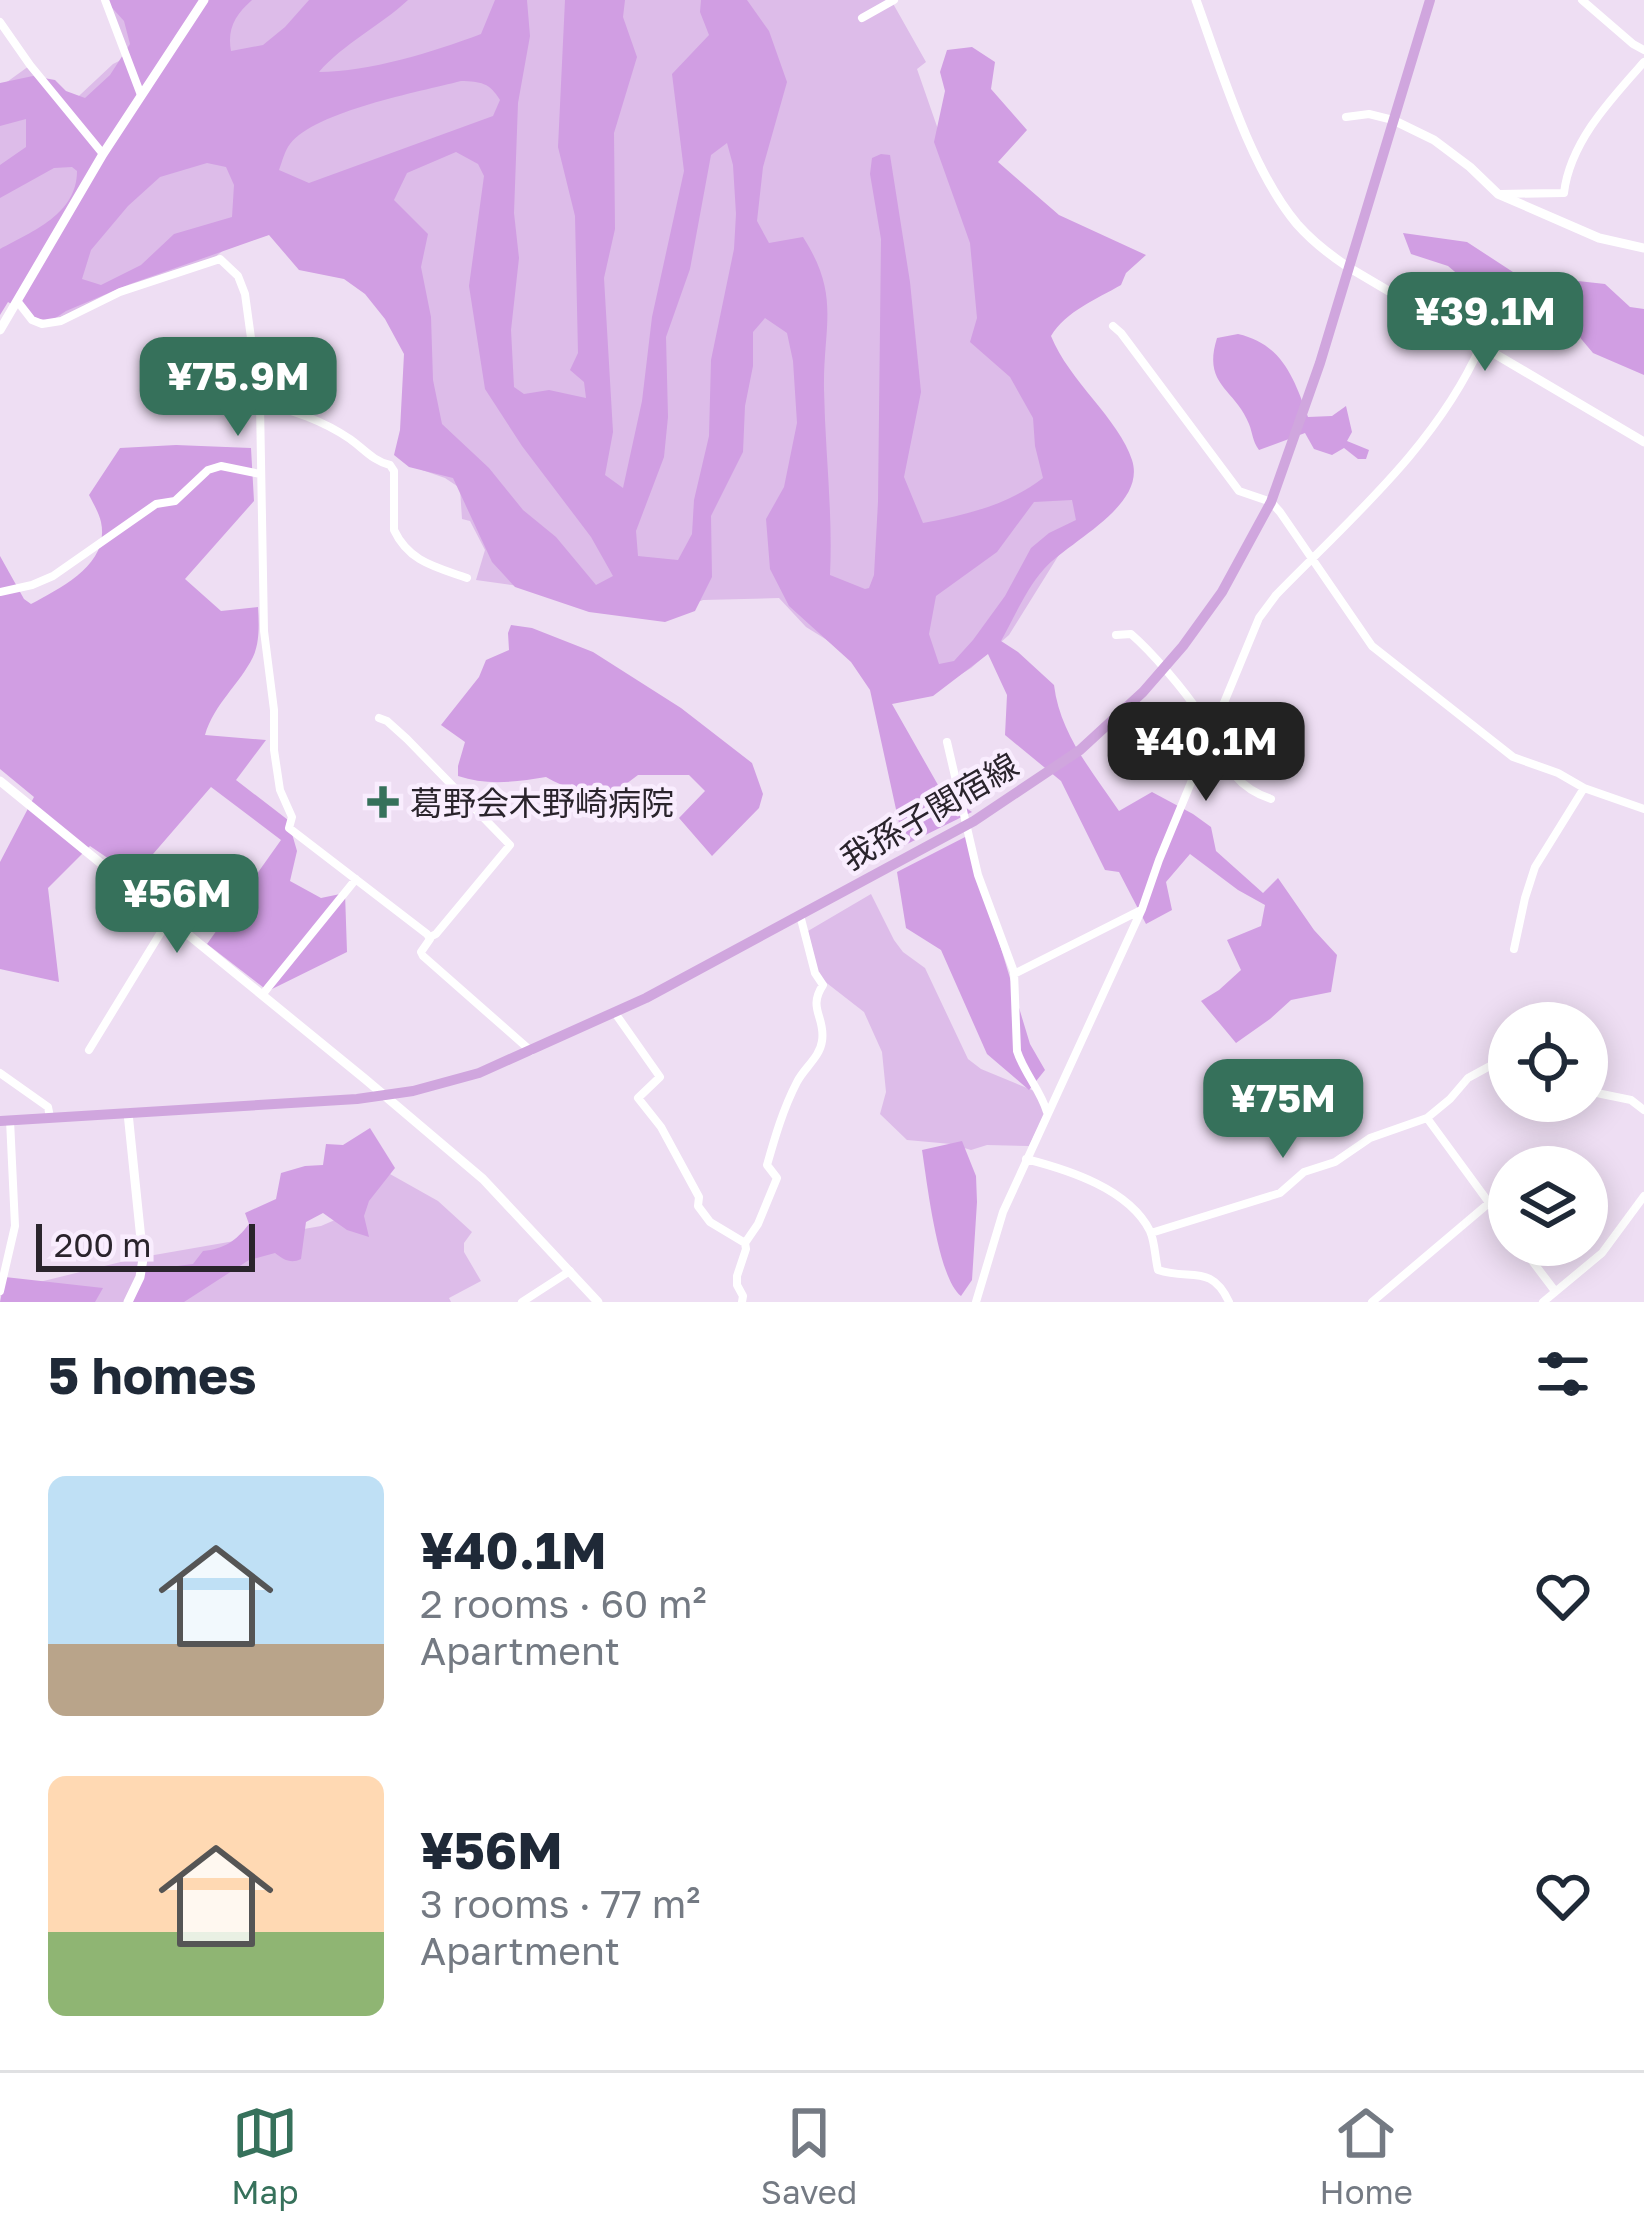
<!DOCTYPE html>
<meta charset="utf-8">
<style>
:root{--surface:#fff;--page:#f2f2f3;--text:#1f2937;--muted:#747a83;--line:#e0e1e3;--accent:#36715b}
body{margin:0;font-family:"Golos Text","Noto Sans JP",sans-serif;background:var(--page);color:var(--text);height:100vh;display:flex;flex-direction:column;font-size:45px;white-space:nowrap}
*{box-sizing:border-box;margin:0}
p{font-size:39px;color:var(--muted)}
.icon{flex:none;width:66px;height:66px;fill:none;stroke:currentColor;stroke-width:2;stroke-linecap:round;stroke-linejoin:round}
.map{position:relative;height:1302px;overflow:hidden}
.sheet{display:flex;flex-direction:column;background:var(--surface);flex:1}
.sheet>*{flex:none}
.buttons{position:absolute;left:1488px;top:1002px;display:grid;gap:24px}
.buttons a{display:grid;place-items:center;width:120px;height:120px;border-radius:50%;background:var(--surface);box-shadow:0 6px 30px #0003;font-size:60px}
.scale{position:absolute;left:36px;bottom:30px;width:219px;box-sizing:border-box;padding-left:12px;border:6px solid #2a242c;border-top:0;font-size:33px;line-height:42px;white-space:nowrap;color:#2a242c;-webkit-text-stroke:9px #f9edfe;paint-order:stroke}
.price{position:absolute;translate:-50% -102px;padding:0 27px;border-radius:24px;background:var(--accent);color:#fff;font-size:39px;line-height:78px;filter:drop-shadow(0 3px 6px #0008)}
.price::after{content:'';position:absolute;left:50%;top:72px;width:36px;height:27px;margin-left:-18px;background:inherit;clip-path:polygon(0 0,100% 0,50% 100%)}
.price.on{background:#222;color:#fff}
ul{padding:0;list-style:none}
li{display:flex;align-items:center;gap:36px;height:300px;padding:0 48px}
li span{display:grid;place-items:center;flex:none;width:336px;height:240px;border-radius:18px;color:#555}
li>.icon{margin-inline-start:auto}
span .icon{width:144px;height:144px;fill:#fffc;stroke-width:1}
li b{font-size:51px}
h2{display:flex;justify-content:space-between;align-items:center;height:144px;padding:0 48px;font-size:51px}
.tabs{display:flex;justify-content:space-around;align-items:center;height:168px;border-top:3px solid var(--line);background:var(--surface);font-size:33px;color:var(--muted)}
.tabs a{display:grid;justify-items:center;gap:6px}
.tabs .on{color:var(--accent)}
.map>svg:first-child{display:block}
.green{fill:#ddbce9}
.forest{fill:#d19ee3;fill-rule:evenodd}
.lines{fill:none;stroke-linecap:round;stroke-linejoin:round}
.minor{stroke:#fff;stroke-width:8}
.tertiary{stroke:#fff;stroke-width:9}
.primary{stroke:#d0a6de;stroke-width:10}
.poi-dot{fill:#36715b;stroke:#f9edfe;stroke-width:4.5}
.labels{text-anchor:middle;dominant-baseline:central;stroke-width:9;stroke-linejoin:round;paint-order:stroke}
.poi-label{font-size:33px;fill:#2a242c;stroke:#f9edfe;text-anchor:start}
.street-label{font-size:33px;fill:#2a242c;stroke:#f9edfe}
</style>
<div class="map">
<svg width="1644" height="1302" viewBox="0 0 1644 1302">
<rect width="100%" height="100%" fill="#eedef3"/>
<!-- green -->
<path class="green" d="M107 0H891L926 62 917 69 949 161 1090 505 1009 635 971 668 936 690 835 645 806 627 779 598 703 600 679 609 476 580 485 550 470 521 462 519 460 488 445 478 422 470 427 378 320 218 225 249 215 257 137 285 56 319 0 274V87L29 66 65 109 113 64 129 56Z
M871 894 894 940 903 952 925 968 968 1059 981 1069 1039 1093 1045 1113 1029 1146 987 1145 971 1150 951 1144 907 1140 880 1114 886 1092 882 1052 864 1012 819 977 808 931Z
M390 1174 438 1201 472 1232 464 1243V1252L481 1281 449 1298 451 1302H12L15 1288 137 1258 321 1226 344 1216Z"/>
<!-- forest -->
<path class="forest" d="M105 0H252C235 15 227 29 231 51L263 45 285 27 309 0H408C380 26 343 44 319 72 369 72 433 52 481 34L495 0H527L530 36 518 103 514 213 519 258 511 330 514 387 524 394 549 390 586 398 584 382 570 370 578 353 575 216 558 147 565 0H625L623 17 637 57 614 133 615 229 604 278 613 432 605 475 623 488 642 401 652 317 684 171 672 74 709 35 700 12 701 0H747L769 31 787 82 763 167 757 221 769 243 803 237C841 296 823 326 824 389 825 451 833 512 830 575L865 589 869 588 874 575 878 502 881 239 870 174 872 158 881 154 890 155 910 282 921 392 904 477 923 523C966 515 1008 505 1043 478L1035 446 1033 418 1010 377 970 342 977 318 970 243 934 142 945 91 940 72 947 50 972 47 995 62 991 89 1027 130 998 162 1059 215 1146 255 1126 273 1121 285C1097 299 1066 311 1051 336 1069 381 1119 419 1132 460 1147 506 1069 541 1044 569 1026 589 1014 618 1001 641L1018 652 1054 685C1060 734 1092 771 1119 811L1152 792 1193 814 1211 827 1216 851 1263 893 1278 878 1314 930 1337 955 1331 992 1291 1000 1270 1019 1236 1043 1201 1001 1219 990 1241 970 1227 940 1261 926 1265 905 1238 890 1190 854 1166 882 1172 910 1146 924 1119 872 1105 870 1061 781 1005 735 1007 695 988 654 933 696 892 704 942 792 972 812 901 847 899 823 870 690 851 662 789 606 770 569 766 519 784 487 797 423 793 361 787 333 765 318 753 332V366L745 406 743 452 711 516 712 577 695 611 665 622 589 612 515 587 492 562 453 478 409 467 394 455 400 430 404 354 385 319 365 294 344 279 299 270 269 235 130 284 66 311 51 321 34 318 8 302 0 315V249C33 231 77 214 77 171L72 167 54 168 0 198V165L26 147V119L0 126V83L33 76 55 80 66 91 85 98 110 75 130 44 124 21ZM461 81C481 82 489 82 500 100L493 116 309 183 279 170C282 162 285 150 290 144 316 111 419 92 461 81ZM727 143 733 165 736 214 734 249 711 360 709 436 694 500 692 534 678 560 638 556 636 531 664 457 668 417 666 337 690 269 711 155ZM456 152 478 164 484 176 469 286 485 389 522 446 591 537 613 576 596 585 556 537 523 510 489 468 442 424 433 380 431 317 421 267 428 234 394 200 407 173ZM207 163 226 167 234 185 232 217 174 234 141 265 101 285 82 279 91 250 128 206 160 177ZM1072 500 1076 520 1049 533 1031 548 1005 596 973 640 954 661 939 664 929 634 936 596 997 552 1034 502Z
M1403 233 1467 242 1516 274 1605 284 1630 307 1644 309V375L1593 353 1572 328 1544 312 1480 293 1448 266 1411 254Z
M1238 334C1282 344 1294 378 1308 417L1332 416 1346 406 1352 432 1347 441 1369 450 1366 459H1358L1344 448 1332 455 1314 449 1305 433 1259 450C1252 440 1253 434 1249 424 1235 388 1202 386 1217 338Z
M176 445 251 448 254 501 185 579 221 611 258 607C259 623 260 642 253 657 239 685 214 704 205 735L266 740 236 780 288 820 297 851 290 881 321 898 345 893 347 952 268 991 207 944 281 840 211 787 134 876 90 846 48 888 59 982 0 969V862L34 797 0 769V556L24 599 31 604C62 587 110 564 101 522 99 513 93 503 89 495L120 448Z
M511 625 532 628 593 652 681 708 752 763 763 794 759 808 712 856 679 818 705 791 689 775H638L606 799C585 790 565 789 546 777 516 782 487 786 458 776V766L465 742 441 725 479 677 486 660 509 650 508 633Z
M967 836 1030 1044 1045 1070 1029 1090 987 1054 941 950 906 928 897 872Z
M370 1128 395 1168 369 1201 364 1216 369 1237 347 1230 323 1213 306 1222 301 1259C291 1264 284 1260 275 1253L249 1260 184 1302H133L146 1270 193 1264 203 1251C224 1249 236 1241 249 1224L245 1213 276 1199 281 1173 305 1166 323 1165 326 1144 343 1145Z
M962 1141 976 1176 977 1202 972 1280 961 1296C938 1279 927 1182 922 1150Z
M5 1277 103 1288 95 1302H0Z"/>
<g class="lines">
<!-- minor -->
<path class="minor" d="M105 0 141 95
M1582 0 1633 44 1644 50
M862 18 894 0
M0 22 30 65 103 154
M1346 117 1369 114 1393 120
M1500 194 1564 193C1570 142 1611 99 1644 62
M18 302 32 320 42 324 61 321 120 292 220 259 238 276 245 294 260 404 264 631 274 710V750L280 790 292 817 289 828 427 934 430 939 421 952 423 956 531 1051
M1113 326 1121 333 1239 491 1271 502 1280 512 1372 646 1513 757 1558 773 1584 788 1644 809
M260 404C290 408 325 422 350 439 364 449 373 461 390 465L394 471V530C409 562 436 567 467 578
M0 592 32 585 53 576 156 504 175 501 208 470 221 466 260 474
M1116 635 1131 634C1152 652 1185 691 1200 714 1222 750 1226 784 1271 799
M379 718 387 721 407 739 510 845 436 934 430 937
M947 742 978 875 1014 972 1017 1051C1024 1073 1040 1089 1047 1112
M1514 949 1525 898 1535 867 1584 788
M1014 974 1141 910
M262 995 356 879
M615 1013 660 1077 638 1098 661 1127 699 1197 698 1206 710 1222 745 1243
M89 1050 169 919
M0 1073 48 1107 50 1117
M1587 1091 1631 1100 1644 1110
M1427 1118 1509 1230
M1026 1159C1069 1170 1129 1189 1150 1231 1155 1242 1155 1258 1158 1270 1190 1281 1211 1263 1229 1302
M1151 1233 1280 1193 1304 1172 1335 1162 1370 1138 1427 1118 1450 1099 1468 1078 1490 1066 1509 1067
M1520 1245 1555 1291
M0 1291 15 1226 10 1120
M522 1302 570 1271
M742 1302 743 1296 737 1285V1276L746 1249 745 1243 758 1224 777 1178 767 1165C775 1137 783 1109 797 1082 804 1068 820 1057 822 1041 826 1017 807 1009 823 985L815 973 800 915
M976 1302 1003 1212 1142 909 1159 860 1259 618 1276 595C1351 518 1437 445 1481 345
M1372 1302 1489 1203
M1543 1302 1602 1253 1644 1196"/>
<!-- tertiary -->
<path class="tertiary" d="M1196 0C1221 69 1250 168 1297 224 1312 241 1330 255 1348 267L1644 442
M1393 120 1434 140 1470 167 1498 194 1599 238 1644 248
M0 330 103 154 204 0
M0 781 365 1079 483 1179 598 1302
M128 1302 140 1277 143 1259 128 1113"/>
<!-- primary -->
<path class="primary" d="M0 1121 357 1099 413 1091 479 1073 646 998 974 821 1080 750 1143 692 1183 646 1222 592 1271 502 1320 363 1430 0"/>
</g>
<!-- markers -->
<path class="poi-dot" d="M377 784h12v12h12v12h-12v12h-12v-12h-12v-12h12z"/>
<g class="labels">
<!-- poi labels -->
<g class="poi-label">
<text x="410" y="802">葛野会木野崎病院</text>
</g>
<!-- street labels -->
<g class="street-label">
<text transform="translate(929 811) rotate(-30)">我孫子関宿線</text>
</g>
</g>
</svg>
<div class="buttons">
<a><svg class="icon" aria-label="locate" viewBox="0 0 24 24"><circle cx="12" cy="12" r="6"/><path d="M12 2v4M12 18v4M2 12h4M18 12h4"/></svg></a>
<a><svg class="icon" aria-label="layers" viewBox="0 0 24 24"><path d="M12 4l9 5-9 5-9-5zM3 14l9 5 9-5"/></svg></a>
</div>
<div class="scale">200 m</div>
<b class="price" style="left:1485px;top:374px">¥39.1M</b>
<b class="price" style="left:238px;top:439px">¥75.9M</b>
<b class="price on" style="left:1206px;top:804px">¥40.1M</b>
<b class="price" style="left:177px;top:956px">¥56M</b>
<b class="price" style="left:1283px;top:1161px">¥75M</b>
</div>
<section class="sheet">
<h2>5 homes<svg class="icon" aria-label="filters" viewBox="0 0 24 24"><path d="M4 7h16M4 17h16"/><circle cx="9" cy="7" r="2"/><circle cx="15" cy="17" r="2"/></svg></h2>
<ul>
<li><span style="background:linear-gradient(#bfe0f5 70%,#b9a48a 0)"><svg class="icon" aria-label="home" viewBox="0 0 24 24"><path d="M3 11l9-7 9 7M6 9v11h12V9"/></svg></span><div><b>¥40.1M</b><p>2 rooms · 60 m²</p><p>Apartment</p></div><svg class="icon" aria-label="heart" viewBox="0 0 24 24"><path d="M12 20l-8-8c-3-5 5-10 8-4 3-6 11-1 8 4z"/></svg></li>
<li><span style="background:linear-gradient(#ffd9b3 65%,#8fb573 0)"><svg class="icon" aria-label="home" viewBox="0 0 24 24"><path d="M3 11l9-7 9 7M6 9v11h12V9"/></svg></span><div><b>¥56M</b><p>3 rooms · 77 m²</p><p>Apartment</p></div><svg class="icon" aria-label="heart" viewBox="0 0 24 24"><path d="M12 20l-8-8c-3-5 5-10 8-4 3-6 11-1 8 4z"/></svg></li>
</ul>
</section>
<nav class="tabs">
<a class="on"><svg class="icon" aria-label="map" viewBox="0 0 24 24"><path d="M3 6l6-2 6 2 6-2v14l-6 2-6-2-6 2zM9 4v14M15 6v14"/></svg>Map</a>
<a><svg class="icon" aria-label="saved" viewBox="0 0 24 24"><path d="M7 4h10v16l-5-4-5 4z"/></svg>Saved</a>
<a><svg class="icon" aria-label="home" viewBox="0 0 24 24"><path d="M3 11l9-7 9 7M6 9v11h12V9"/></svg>Home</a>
</nav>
